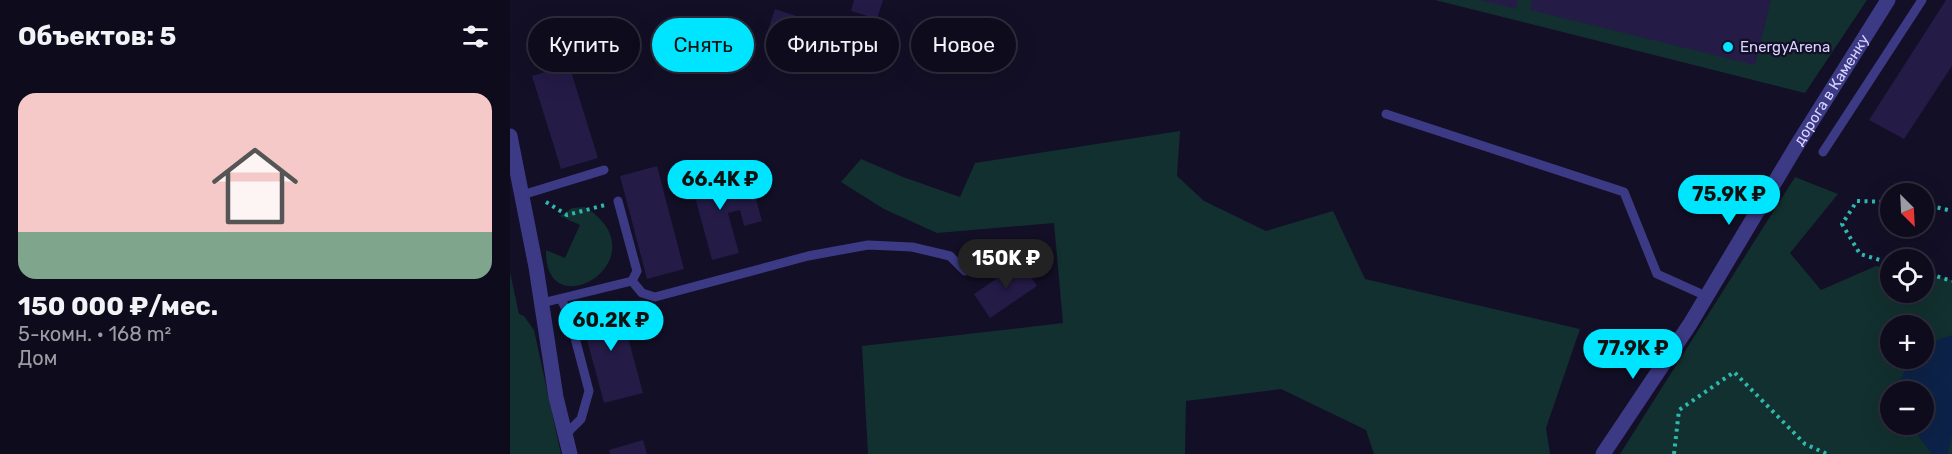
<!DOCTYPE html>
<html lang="ru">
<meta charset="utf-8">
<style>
:root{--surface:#0e0b1c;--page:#1c1929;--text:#f1f3f6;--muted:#9b9ba3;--line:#2e2b3b;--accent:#00e5ff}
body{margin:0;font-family:Rubik,sans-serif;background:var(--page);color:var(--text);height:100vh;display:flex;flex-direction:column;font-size:22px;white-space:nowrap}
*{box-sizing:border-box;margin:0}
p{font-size:20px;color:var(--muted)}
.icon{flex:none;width:33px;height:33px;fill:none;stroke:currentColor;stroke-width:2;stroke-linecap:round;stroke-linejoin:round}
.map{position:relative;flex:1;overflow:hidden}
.panel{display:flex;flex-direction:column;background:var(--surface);width:510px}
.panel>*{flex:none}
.guide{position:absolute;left:18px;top:18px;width:570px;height:54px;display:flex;gap:12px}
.needle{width:39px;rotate:156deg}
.tools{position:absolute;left:1370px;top:183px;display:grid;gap:12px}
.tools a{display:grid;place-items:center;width:54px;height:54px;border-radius:50%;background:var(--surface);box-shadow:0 6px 24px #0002,0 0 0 2px var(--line);font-size:30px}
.price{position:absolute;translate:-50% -51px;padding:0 14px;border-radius:21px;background:var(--accent);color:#111;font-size:20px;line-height:39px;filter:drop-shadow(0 2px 3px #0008)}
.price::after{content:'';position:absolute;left:50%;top:36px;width:18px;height:14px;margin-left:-9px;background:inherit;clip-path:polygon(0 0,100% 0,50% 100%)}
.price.active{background:#222;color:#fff}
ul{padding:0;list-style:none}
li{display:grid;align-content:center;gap:12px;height:318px;padding:0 18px}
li+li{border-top:2px solid var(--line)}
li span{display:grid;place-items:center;height:186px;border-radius:18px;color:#555}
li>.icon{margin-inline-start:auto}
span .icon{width:108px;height:108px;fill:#fffc;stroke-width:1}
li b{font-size:26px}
h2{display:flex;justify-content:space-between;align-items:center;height:72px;padding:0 18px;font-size:26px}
.pill{padding:0 21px;border-radius:27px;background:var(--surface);box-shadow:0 6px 24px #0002,0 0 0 2px var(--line);font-size:21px;line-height:54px}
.pill.active{background:var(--accent);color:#111}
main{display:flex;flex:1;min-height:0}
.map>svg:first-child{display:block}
.green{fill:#12302f;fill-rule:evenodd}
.water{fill:#0c2248}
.building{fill:#241b47}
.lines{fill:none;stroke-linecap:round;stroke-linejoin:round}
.path{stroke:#2fb8b0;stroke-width:4;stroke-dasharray:3 4.5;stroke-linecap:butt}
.lane{stroke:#3d3a85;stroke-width:9}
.street{stroke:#3d3a85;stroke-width:15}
.poi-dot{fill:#00e5ff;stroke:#130f26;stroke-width:2}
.labels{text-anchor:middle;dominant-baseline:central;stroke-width:4.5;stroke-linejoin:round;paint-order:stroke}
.poi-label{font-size:15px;fill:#d9d4ff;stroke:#130f26;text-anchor:start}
.street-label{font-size:15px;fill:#d9d4ff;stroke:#130f26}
</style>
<main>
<section class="panel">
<h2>Объектов: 5<svg class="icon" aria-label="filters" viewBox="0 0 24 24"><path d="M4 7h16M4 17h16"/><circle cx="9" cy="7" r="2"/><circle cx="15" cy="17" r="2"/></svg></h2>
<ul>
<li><span style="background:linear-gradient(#f6c9c9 75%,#7fa58c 0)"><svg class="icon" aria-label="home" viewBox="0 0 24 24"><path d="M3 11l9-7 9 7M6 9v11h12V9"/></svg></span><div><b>150 000 ₽/мес.</b><p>5-комн. · 168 m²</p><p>Дом</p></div></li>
</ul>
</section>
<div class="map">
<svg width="1442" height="454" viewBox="0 0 1442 454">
<rect width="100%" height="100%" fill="#130f26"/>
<!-- green -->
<path class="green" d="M925 0H1357L1295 93Z
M670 131 667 176 694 201 756 231 823 211 855 279 1070 329 1036 428 1040 454H864L856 430 771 389 676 401 675 454H358L352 346 553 323 544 223 427 233 374 209 331 182 351 159 393 177 450 197 465 163Z
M1285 177 1328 194 1280 253 1311 290 1366 266 1380 268V292H1413V274L1442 280V454H1110ZM1380 326H1413V358H1380ZM1380 392H1413V424H1380Z
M75 207C155 258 34 331 36 250L55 258 70 225 50 216 62 208Z
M0 272 9 314 14 316 24 330 51 454H0Z"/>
<!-- water -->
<path class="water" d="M1442 335V435L1438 454H1422L1400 425 1413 424V392L1391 391 1389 382 1398 365 1404 359 1413 358V349L1418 343Z"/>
<!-- building -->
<path class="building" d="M344 0H373L367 19 341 11Z
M970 0H1008L1006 9Z
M1022 0H1261L1245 65 1020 10Z
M1436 0H1442V66L1394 139 1359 120Z
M265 9 305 22 295 52 255 39Z
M59 65 88 158 51 169 22 76Z
M206 163 216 200 244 192 252 221 234 226 230 210 218 213 229 253 202 260 178 171Z
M147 166 174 269 137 279 110 176Z
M511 262 527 286 480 318 464 294Z
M108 300 133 393 94 403 69 310Z
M133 440 137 454H100L99 450Z"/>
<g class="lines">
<!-- path -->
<path class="path" d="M36 202 57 215 95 205
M1380 202 1347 201 1332 224 1350 254 1380 263
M1413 204 1442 211
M1413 272 1442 281
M1164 454 1169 410 1224 372 1295 444 1317 454"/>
<!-- lane -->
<path class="lane" d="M876 114 1114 192 1147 274 1196 296
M1313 152 1412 0
M12 195 94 170
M108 201 127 271 122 281
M51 299 59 315 79 391 71 419 55 435
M32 303 122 281 132 293 145 297 298 256 358 245 402 247 440 256 455 271"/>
<!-- street -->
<g class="street">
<path d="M0 136 26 267 46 397 60 454"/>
<path id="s1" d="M1093 454 1180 324 1287 145 1378 0"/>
</g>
</g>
<!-- markers -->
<circle class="poi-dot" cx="1218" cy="47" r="6"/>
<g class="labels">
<!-- poi labels -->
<g class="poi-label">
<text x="1230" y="47">EnergyArena</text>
</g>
<!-- street labels -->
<g class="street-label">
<text stroke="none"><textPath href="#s1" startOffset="430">дорога в Каменку</textPath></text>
</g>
</g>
</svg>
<div class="tools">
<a><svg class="needle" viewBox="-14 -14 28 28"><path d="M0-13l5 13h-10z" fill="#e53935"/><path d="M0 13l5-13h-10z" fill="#9b9ba3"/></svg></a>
<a><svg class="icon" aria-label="locate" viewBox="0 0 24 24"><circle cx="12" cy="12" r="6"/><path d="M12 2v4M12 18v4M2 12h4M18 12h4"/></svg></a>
<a>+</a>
<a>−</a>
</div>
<b class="price" style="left:210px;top:211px">66.4K ₽</b>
<b class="price" style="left:1219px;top:226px">75.9K ₽</b>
<b class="price active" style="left:496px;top:290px">150K ₽</b>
<b class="price" style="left:101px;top:352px">60.2K ₽</b>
<b class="price" style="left:1123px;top:380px">77.9K ₽</b>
<div class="guide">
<a class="pill">Купить</a>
<a class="pill active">Снять</a>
<a class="pill">Фильтры</a>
<a class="pill">Новое</a>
</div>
</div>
</main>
